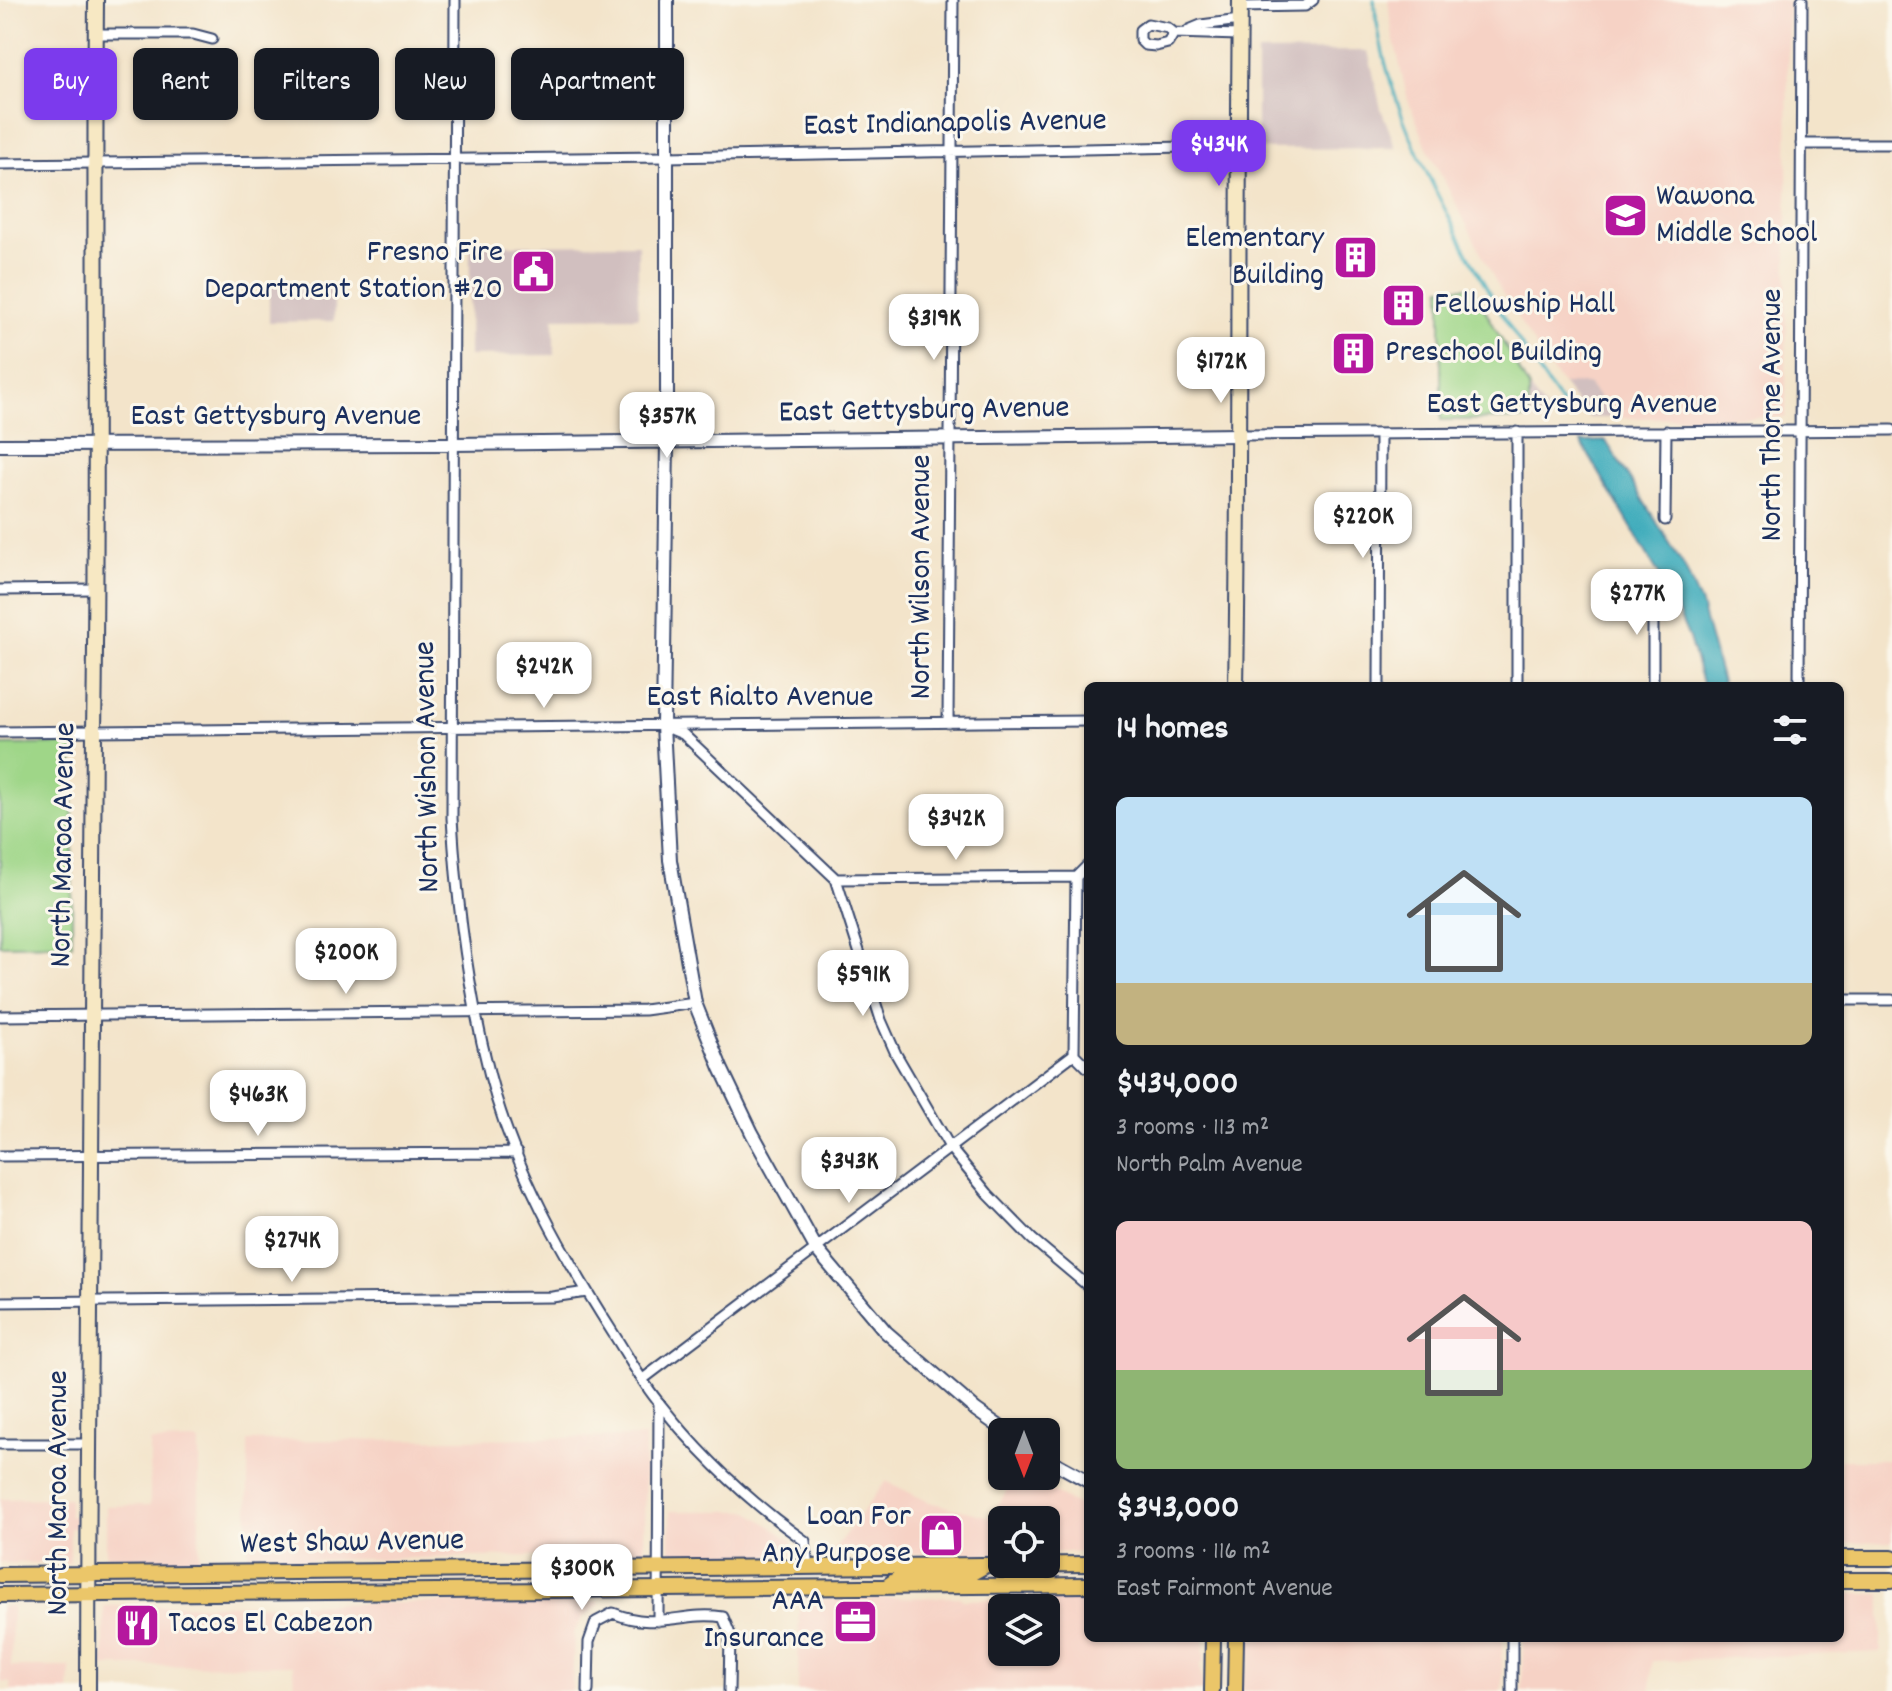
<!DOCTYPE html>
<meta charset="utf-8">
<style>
:root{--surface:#171b24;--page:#242831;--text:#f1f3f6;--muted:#9ea1a6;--accent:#7c3aed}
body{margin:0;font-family:Dekko,sans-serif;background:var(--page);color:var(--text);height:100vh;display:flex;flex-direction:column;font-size:30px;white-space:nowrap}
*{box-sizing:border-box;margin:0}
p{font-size:26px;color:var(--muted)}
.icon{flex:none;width:44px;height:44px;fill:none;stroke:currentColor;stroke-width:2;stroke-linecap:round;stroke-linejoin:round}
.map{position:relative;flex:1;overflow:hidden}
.side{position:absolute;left:1084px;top:682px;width:760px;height:960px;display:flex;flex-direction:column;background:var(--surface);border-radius:12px;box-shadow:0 2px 6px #0004}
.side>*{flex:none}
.top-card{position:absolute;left:24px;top:48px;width:760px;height:72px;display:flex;gap:16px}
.needle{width:52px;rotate:180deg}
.fabs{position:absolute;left:988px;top:1418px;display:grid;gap:16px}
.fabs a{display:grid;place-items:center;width:72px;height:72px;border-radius:12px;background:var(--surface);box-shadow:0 2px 6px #0004;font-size:40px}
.price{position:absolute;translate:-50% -68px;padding:0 18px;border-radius:16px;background:#fff;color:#222;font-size:26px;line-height:52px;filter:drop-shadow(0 2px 4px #0008)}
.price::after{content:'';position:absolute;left:50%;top:48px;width:24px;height:18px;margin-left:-12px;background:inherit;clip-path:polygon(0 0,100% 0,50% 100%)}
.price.on{background:var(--accent);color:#fff}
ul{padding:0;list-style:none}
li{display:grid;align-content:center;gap:16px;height:424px;padding:0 32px}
li span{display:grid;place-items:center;height:248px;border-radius:12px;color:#555}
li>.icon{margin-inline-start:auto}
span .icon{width:144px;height:144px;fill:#fffc;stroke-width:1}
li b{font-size:34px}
h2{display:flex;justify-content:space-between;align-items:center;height:96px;padding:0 32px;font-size:34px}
.tag{padding:0 28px;border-radius:12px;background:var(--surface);box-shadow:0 2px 6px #0004;font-size:28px;line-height:72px}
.tag.on{background:var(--accent);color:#fff}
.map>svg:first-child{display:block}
.built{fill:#f6d2c5;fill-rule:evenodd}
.industrial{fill:#d1bfbf}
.green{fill:#9fd688;stroke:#5d8273;stroke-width:2}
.water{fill:#3dabbb;stroke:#2c6d8c;stroke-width:2}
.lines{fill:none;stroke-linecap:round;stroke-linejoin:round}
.stream{stroke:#3dabbb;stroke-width:3}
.minor-casing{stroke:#3b4a6e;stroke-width:13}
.tertiary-casing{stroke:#3b4a6e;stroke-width:16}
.secondary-casing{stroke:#3b4a6e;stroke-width:18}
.primary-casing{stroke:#3b4a6e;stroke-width:18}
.minor{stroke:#fff;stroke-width:9}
.tertiary{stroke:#fff;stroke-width:12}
.secondary{stroke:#f7e8c3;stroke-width:14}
.primary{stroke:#ebc669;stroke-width:14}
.labels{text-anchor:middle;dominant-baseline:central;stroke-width:6;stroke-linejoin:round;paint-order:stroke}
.street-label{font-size:32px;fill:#1b2f5e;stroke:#fbf7ec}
.poi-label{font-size:32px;fill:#1b2f5e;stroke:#fbf7ec;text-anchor:start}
</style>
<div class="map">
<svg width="1892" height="1691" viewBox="0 0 1892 1691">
<rect width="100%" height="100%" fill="#fbf7ec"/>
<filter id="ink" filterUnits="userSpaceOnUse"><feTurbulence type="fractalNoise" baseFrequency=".0125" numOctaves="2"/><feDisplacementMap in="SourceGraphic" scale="16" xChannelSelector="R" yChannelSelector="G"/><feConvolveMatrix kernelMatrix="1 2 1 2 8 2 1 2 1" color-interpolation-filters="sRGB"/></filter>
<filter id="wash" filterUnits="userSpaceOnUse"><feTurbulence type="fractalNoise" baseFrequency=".006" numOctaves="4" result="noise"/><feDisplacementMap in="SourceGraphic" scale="32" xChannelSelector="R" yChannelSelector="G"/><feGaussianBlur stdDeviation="1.8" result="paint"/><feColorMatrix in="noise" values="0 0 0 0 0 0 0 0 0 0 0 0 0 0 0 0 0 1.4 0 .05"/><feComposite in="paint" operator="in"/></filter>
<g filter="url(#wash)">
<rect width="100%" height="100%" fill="#f3e4ca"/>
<!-- built -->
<path class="built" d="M1388 0H1788L1786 417 1615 418 1588 384H1562L1545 362 1498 286 1427 147 1408 100 1392 32Z
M645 1437 644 1557 592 1555 248 1561V1441Z
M199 1441V1561L109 1560 106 1555V1506L150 1505V1442Z
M1892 1460V1542L1840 1543V1460Z
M1017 1476H1025L1073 1503 1088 1509V1551L1046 1553V1520H1002V1554L831 1553 886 1481 929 1502 990 1517Z
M69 1498V1516H75V1528H70V1563H0V1499Z
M670 1511H749L792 1541V1556H674L670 1551Z
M1840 1594H1881V1652L1652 1661 1651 1691H1522L1523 1638H1840Z
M961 1597 962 1600 1088 1598V1638H1204V1661L1200 1665 1203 1691H798L799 1599ZM1002 1608H1046V1652H1002Z
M599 1601V1605L582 1618 574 1633 572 1691H294L293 1665 104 1666V1606Z
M12 1606 11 1667H70L69 1691H11V1683L0 1682V1607Z
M1250 1638H1502V1691H1242L1243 1678 1250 1664Z"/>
<!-- industrial -->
<path class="industrial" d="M1368 51 1381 109 1396 148 1257 149V52Z
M638 244V317L554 318V355L469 356 470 245Z
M334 284V321L269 322V285Z
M1562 384H1588L1615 418H1589Z
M1529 388 1553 419H1529Z"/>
<!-- green -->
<path class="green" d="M1441 287H1472L1529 388V419L1441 420Z
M73 744 72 944 0 945V745Z"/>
<!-- water -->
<path class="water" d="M1606 441 1684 566 1701 605 1723 686H1703L1689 638 1670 593 1581 442Z"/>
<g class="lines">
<!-- stream -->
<path class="stream" d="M1374 0C1382 79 1413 148 1449 217 1485 289 1524 355 1573 419"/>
</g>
</g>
<g filter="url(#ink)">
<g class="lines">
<defs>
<path id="minor" d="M455 0 452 818C457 905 468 991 490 1076 514 1169 562 1253 613 1333 628 1356 642 1383 660 1404 701 1456 751 1503 805 1541L808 1567
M1240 7 1305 6 1313 0
M1189 30 1201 25 1240 20
M1174 33 1168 43 1156 46 1145 45 1140 40V30L1148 24 1168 28 1174 33 1239 35
M96 34H193L212 39
M1801 144H1892
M0 164 667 157 1238 146
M1240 435 1892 430
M1665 520 1666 431
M0 590 95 589
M1379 686 1380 434
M1517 686V432
M1653 686V587
M1799 686 1802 0
M948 723 953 0
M666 727 683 734 836 879 881 1020 896 1054 951 1149 988 1194 1032 1239 1088 1286
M0 732 1088 721
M1088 865 1076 877 1074 1054 1088 1068
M836 879 1076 877
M1840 1000H1892
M0 1016 644 1010 695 1003
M0 1156 517 1153
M0 1302 552 1297 587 1292
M643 1379 1074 1054
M0 1444H87
M658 1621 659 1404
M588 1691 589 1642 596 1622 613 1613C657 1631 682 1611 723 1617L730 1634 729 1691
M1512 1691V1638"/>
<path id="tertiary" d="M667 0V442L663 725 670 860 695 1003 721 1068 752 1133 817 1250 886 1332 976 1410 1007 1432
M0 445 453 444 1240 435
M1046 1458 1088 1481"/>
<path id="secondary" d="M1236 686C1240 457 1237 229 1240 0
M88 1691C89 1371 89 1051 94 731 98 487 94 244 96 0"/>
<path id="primary" d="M1840 1558H1892
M0 1575 1088 1564
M1840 1580H1892
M886 1587 900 1577 967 1576 983 1567
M0 1595 1088 1585
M1212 1691 1213 1638
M1235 1691 1236 1638"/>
</defs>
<!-- minor casing -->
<use href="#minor" class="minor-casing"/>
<!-- tertiary casing -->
<use href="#tertiary" class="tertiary-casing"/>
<!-- secondary casing -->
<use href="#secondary" class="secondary-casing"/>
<!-- primary casing -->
<use href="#primary" class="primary-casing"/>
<!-- minor -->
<use href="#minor" class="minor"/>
<!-- tertiary -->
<use href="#tertiary" class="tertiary"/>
<!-- secondary -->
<use href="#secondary" class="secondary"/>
<!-- primary -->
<use href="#primary" class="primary"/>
</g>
</g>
<!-- icons -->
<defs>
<symbol id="school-square" viewBox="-11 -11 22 22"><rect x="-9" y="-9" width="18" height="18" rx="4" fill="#b5179e" stroke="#fbf7ec"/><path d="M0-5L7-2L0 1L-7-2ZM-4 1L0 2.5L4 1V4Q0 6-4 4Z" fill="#fff"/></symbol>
<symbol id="building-square" viewBox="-11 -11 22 22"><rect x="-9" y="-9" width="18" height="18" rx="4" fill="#b5179e" stroke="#fbf7ec"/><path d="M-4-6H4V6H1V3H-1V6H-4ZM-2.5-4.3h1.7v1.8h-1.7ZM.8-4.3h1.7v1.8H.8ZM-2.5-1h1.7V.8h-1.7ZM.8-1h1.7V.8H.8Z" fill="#fff"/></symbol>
<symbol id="civic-square" viewBox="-11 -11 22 22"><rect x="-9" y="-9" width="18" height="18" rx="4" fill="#b5179e" stroke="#fbf7ec"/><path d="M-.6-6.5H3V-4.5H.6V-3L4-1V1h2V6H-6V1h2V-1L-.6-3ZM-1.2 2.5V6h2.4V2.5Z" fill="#fff"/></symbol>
<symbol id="shop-square" viewBox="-11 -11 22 22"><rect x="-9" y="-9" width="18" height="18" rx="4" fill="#b5179e" stroke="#fbf7ec"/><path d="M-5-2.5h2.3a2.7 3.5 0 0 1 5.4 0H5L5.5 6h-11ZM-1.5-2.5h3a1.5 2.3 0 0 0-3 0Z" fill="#fff"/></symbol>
<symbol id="office-square" viewBox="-11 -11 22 22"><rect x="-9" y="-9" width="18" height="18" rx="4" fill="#b5179e" stroke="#fbf7ec"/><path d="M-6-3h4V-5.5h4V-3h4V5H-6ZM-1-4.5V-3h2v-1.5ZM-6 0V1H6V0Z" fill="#fff"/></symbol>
<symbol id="restaurant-square" viewBox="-11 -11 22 22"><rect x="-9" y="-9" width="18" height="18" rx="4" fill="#b5179e" stroke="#fbf7ec"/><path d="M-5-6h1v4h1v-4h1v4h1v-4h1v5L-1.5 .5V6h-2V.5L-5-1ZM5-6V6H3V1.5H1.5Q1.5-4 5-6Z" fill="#fff"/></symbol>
</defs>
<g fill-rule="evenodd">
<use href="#school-square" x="1600" y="190" width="51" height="51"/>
<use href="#building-square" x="1330" y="232" width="51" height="51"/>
<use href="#civic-square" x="508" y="246" width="51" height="51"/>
<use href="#building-square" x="1378" y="280" width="51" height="51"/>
<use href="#building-square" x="1328" y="328" width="51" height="51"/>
<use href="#shop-square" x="916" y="1510" width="51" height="51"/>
<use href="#office-square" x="830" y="1596" width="51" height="51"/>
<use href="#restaurant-square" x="112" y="1600" width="51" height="51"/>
</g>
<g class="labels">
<!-- street labels -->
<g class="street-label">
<text transform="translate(955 125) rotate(-1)">East Indianapolis Avenue</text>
<text x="1572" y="406">East Gettysburg Avenue</text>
<text transform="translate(924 412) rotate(-1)">East Gettysburg Avenue</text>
<text transform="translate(1774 415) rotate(-90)">North Thorne Avenue</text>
<text x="276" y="418">East Gettysburg Avenue</text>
<text transform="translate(923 577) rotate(-90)">North Wilson Avenue</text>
<text x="760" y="699">East Rialto Avenue</text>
<text transform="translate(429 767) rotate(-91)">North Wishon Avenue</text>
<text transform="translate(65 845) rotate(-89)">North Maroa Avenue</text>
<text transform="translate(60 1493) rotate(-90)">North Maroa Avenue</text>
<text transform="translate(352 1544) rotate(-1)">West Shaw Avenue</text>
</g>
<!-- poi labels -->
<g class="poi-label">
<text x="1656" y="198">Wawona<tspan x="1656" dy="37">Middle School</tspan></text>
<text x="1324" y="240" text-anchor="end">Elementary<tspan x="1324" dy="37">Building</tspan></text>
<text x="503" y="254" text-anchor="end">Fresno Fire<tspan x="503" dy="37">Department Station #20</tspan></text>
<text x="1434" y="306">Fellowship Hall</text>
<text x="1385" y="354">Preschool Building</text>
<text x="911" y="1518" text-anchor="end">Loan For<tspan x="911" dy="37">Any Purpose</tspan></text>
<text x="824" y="1603" text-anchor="end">AAA<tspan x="824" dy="37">Insurance</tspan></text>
<text x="168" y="1625">Tacos El Cabezon</text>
</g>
</g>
</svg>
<div class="fabs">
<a><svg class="needle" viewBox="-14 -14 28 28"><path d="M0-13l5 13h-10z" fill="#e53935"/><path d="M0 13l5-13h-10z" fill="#9ea1a6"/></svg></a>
<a><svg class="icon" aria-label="locate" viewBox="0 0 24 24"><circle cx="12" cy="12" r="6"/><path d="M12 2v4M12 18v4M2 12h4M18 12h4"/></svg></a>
<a><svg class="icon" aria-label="layers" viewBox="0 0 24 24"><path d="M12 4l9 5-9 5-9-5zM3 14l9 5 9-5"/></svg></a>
</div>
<b class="price on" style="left:1219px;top:188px">$434K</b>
<b class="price" style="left:934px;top:362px">$319K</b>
<b class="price" style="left:1221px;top:405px">$172K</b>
<b class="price" style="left:667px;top:460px">$357K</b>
<b class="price" style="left:1363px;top:560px">$220K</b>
<b class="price" style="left:1637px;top:637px">$277K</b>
<b class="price" style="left:544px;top:710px">$242K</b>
<b class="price" style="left:956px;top:862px">$342K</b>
<b class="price" style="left:346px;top:996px">$200K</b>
<b class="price" style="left:863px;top:1018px">$591K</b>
<b class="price" style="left:258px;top:1138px">$463K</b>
<b class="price" style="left:849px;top:1205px">$343K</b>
<b class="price" style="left:292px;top:1284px">$274K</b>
<b class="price" style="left:582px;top:1612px">$300K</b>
<div class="top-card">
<a class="tag on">Buy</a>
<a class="tag">Rent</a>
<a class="tag">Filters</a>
<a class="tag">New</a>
<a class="tag">Apartment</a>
</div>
<section class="side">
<h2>14 homes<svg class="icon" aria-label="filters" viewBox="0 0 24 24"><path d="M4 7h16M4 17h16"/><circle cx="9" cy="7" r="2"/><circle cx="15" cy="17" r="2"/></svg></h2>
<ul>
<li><span style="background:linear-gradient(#bfe0f5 75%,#c2b280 0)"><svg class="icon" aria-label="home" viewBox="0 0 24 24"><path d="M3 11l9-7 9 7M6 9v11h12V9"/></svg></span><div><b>$434,000</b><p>3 rooms · 113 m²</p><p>North Palm Avenue</p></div></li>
<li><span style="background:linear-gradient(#f6c9c9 60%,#8fb573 0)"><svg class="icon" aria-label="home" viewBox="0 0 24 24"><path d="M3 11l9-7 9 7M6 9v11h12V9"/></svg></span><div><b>$343,000</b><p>3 rooms · 116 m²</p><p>East Fairmont Avenue</p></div></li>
</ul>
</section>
</div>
